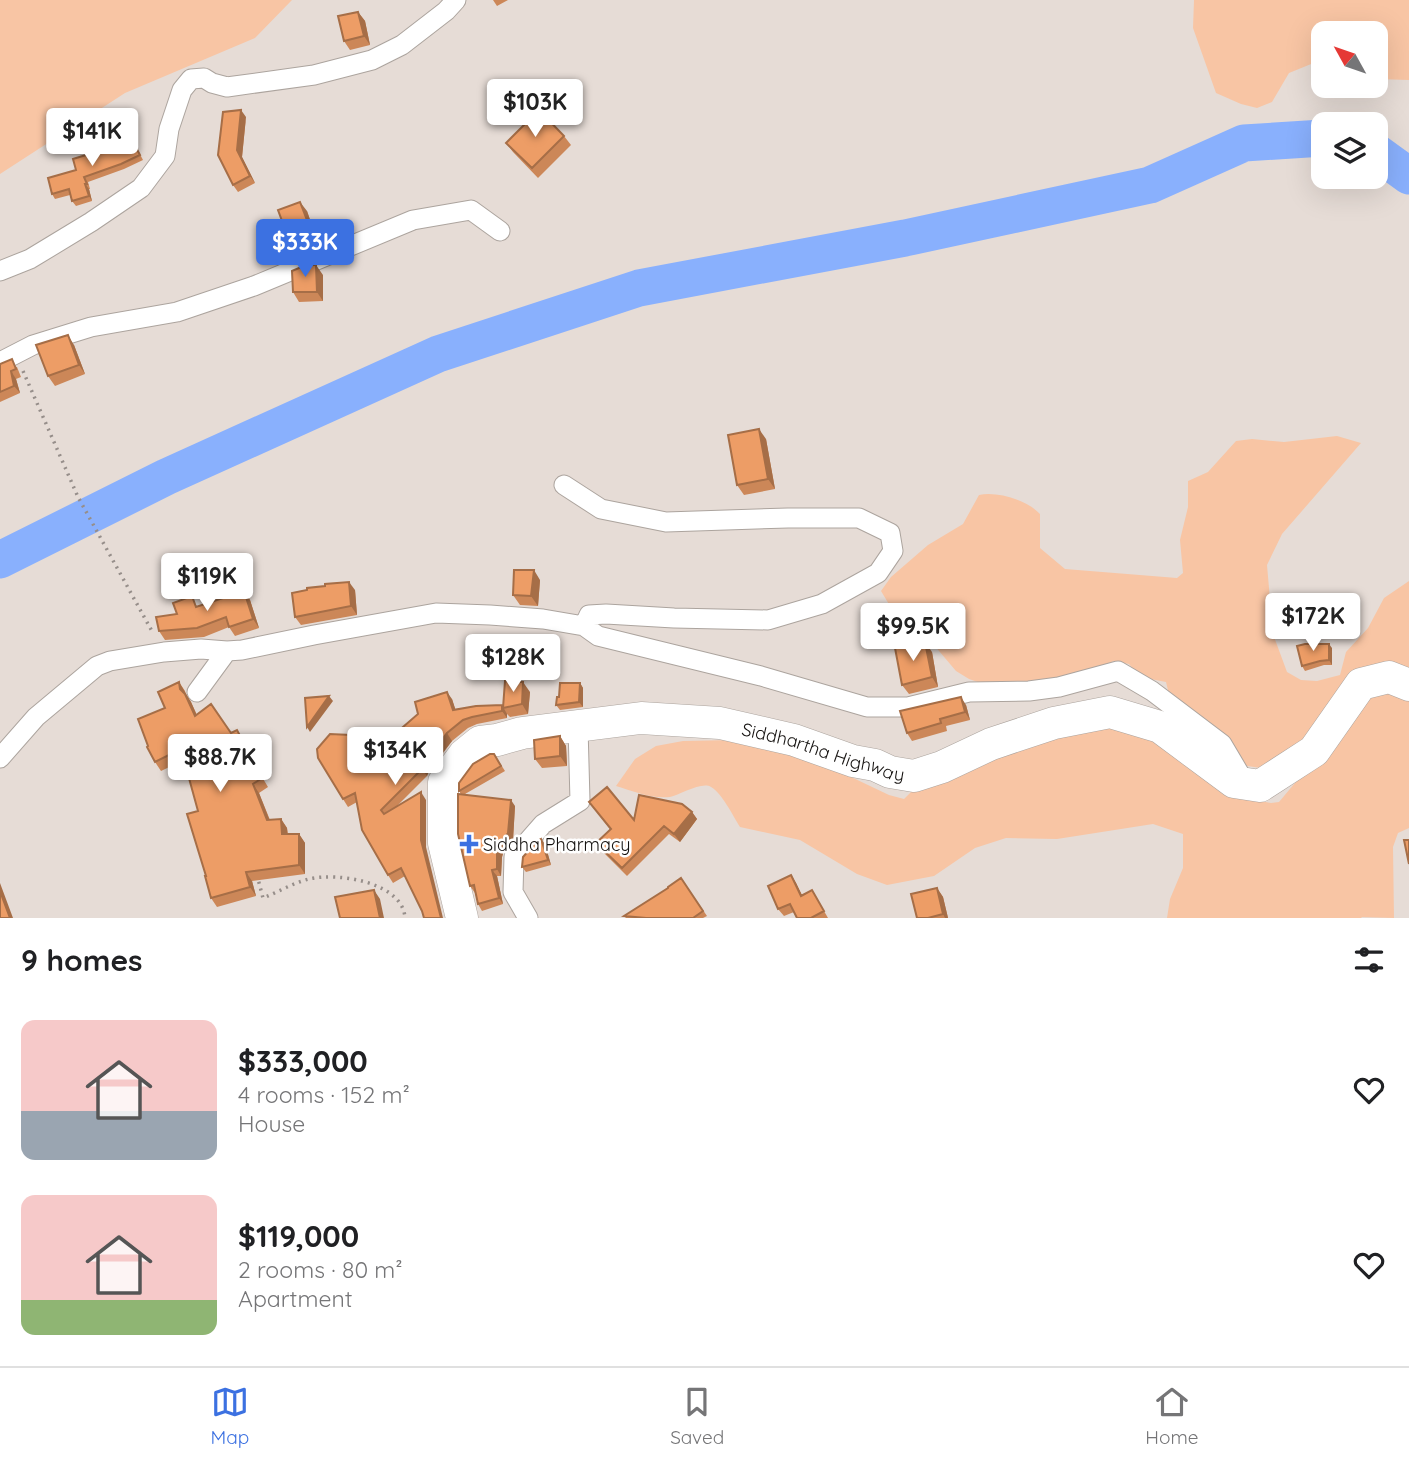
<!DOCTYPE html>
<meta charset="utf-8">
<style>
:root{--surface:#fff;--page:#f6f6f6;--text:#202124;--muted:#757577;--line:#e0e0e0;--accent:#3c71e1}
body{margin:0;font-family:Quicksand,sans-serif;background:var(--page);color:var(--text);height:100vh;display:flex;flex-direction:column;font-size:26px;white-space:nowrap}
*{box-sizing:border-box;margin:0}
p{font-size:23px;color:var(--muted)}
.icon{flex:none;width:38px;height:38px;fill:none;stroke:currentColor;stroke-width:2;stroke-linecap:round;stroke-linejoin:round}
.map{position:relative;height:918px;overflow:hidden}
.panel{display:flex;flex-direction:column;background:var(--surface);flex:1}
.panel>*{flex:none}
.needle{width:46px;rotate:310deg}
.tools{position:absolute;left:1311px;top:21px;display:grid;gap:14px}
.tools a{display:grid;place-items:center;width:77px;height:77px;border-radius:14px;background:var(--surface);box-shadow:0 7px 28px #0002;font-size:35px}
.price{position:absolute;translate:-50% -60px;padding:0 16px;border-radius:7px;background:#fff;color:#222;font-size:23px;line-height:46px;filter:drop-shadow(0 2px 4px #0008)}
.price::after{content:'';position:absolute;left:50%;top:42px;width:21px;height:16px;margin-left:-10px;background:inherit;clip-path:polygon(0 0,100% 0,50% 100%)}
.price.current{background:var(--accent);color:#fff}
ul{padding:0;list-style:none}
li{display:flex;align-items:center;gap:21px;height:175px;padding:0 21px}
li span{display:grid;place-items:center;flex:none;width:196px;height:140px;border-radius:14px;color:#555}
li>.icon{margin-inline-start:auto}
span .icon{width:84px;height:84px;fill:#fffc;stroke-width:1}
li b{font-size:30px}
h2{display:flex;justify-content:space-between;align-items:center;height:84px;padding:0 21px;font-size:30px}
.dock{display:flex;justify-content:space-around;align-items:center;height:98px;border-top:2px solid var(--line);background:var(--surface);font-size:19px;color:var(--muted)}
.dock a{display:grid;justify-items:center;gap:4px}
.dock .current{color:var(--accent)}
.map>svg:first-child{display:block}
.green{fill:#f8c5a4}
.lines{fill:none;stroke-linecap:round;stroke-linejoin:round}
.river{stroke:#89b0fd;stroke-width:37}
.minor-casing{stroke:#aca49e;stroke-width:21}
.trunk-casing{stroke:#aca49e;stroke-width:33}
.path{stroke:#968e8a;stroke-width:3.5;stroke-dasharray:2 5;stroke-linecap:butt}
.minor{stroke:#fff;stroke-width:19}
.trunk{stroke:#fff;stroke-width:32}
.wall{fill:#cc8758}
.shaded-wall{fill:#a66e47}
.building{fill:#ed9d66;stroke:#a66e47;stroke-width:2}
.poi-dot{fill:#3c71e1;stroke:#fff;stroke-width:2.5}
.labels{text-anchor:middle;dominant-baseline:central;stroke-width:5;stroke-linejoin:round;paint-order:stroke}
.street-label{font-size:18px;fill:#14110f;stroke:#fff}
.poi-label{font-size:18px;fill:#14110f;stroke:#fff;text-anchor:start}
</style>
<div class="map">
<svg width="1409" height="918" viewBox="0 0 1409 918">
<rect width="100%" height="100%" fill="#e6dcd6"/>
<!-- green -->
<path class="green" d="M0 0H292L255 38 125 93 0 174Z
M1194 0H1409V80L1376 79V33H1323V61L1321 60 1289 73 1272 102 1257 108 1241 104 1216 93 1193 28Z
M1337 436 1361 443 1282 534 1267 565 1273 634 1287 672 1301 680 1317 681 1340 675 1346 652 1368 628 1384 598 1409 581V828L1398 833 1393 847 1394 918 1362 917 1361 918H1167L1170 899 1183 868V834L1153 824 1057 839 1006 838 975 848 934 876 887 885 857 874 800 840 740 827C733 816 722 793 711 787 702 781 680 795 670 797 651 799 633 791 616 786L635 759 656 746 683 741 734 740 807 756 889 795 904 799 916 787 973 756 1101 725 1149 736 1238 797 1271 803 1279 802 1321 752 1268 769 1227 763 1178 731 1166 682 1140 677 1129 664 1114 661 1057 682 995 688 969 679 956 671 928 638 899 621 881 591 891 577 928 545 963 524 979 495C997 491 1027 500 1040 514V548L1065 569 1177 578 1183 573 1180 540 1188 507V481L1208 472 1236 441 1252 439 1284 442Z"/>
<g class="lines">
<!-- river -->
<path class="river" d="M1376 152 1409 176
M0 560 166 477 438 354 639 288 905 238 1150 185 1244 143 1323 138"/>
<defs>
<path id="minor" d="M0 271 30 259 91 222 141 188 165 156 169 129 182 90 191 79 204 78 212 83 227 87 314 75 372 60 402 45 446 11 456 0
M0 362 33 345 91 327 177 312 254 286 413 220 471 210 500 231
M564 485 601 509 666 522 788 518H859L890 533 893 551 878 573 822 604 768 620 674 618 606 614 589 615 584 626 598 636 761 676 867 707H908L969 692 1029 691 1059 687 1118 671 1152 691 1222 744 1245 783
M197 692 227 651 242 650 314 635 436 613 490 615 543 619 584 626
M0 758 36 717 97 666 110 661 164 652 201 649 227 651
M528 918 513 892 514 857 543 824 580 801 578 727"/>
<g id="trunk">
<path id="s1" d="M462 918 444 843V782L464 755 480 742 497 740 522 733 641 718 720 723 794 740 853 761 875 765 890 772 914 776 942 767 991 744 1054 723 1110 712 1160 727 1234 782 1260 786 1314 751 1361 684 1389 677 1409 685"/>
</g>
</defs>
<!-- minor casing -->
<use href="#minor" class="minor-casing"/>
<!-- trunk casing -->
<use href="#trunk" class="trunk-casing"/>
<!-- path -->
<path class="path" d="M23 371 78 497 153 633
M257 875 263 898C278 892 293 883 309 879 337 872 403 882 405 918"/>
<!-- minor -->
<use href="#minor" class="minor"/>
<!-- trunk -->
<use href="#trunk" class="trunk"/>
</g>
<!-- wall -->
<path class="wall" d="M493 0H508L497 6Z
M358 12 365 21 370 45 350 50 344 41Z
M246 117 242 157 255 183 238 192 233 185Z
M564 136 571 145 538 178 513 152 506 143Z
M134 143 143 160 124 169 88 182 90 189H89L92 201 76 206 72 201 70 195 55 199 52 194 76 170Z
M307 211 319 246 298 254 291 245Z
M323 275V301L299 302 293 292Z
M74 345 85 374 55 386 48 376Z
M0 364 17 367 21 377 16 379 20 393 0 402Z
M766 439 775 489 744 495 737 485Z
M540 580 538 606 520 605 513 595Z
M355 590 357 615 301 625 295 617Z
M244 591 250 600 259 628 235 636 229 627 204 637 165 640 159 631 177 614Z
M1332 648V665H1324L1305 671 1302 666Z
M932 652 938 687 909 694 902 685Z
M179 682 185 691 186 695 191 702 197 715 243 739 261 771 259 772 268 787 259 793 270 820 281 819 287 828 288 834H299L305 843V874L252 881 256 896 217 907 211 898 206 876 198 811 184 760 161 771 155 762 148 746 165 708Z
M580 683 583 688V707L560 710 556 705 559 697Z
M530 692 528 714 510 717 507 714V718L477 724 468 728 452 741 429 771 427 776 396 807 426 800V847L422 911 405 876 393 883 388 875 357 802 348 807 343 799 412 737 403 727 452 699 455 709 503 707Z
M966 705 970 720 946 726 947 731 912 741 907 733Z
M560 736 566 746 567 766 542 768 535 759Z
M494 754 505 771 465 794 515 806 513 840 504 850 502 857 501 876H497L503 904 482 911 478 904 475 893 470 886 461 794 459 791Z
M589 802 634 820 692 812 697 819 680 842 669 834 627 876 602 851 596 843 610 829Z
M545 844 551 865 526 872 522 867Z
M791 875 796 883 802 895 812 890 828 918H797L794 912 784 916 778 909Z
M681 878 707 916 703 918H626L624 916 668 888Z
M937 888 943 897 948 918H917Z"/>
<!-- shaded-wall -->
<path class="shaded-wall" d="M358 12 365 21 370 45 364 36Z
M241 110 246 117 242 157 255 183 250 176 237 150Z
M85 184 89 189 92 201 89 196Z
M300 202 307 211 319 246 313 236Z
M316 265 323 275V301L317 292Z
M68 335 74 345 85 374 79 365Z
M11 371 16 379 20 393 14 386Z
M759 429 766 439 775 489 768 479Z
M534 570 540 580 538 606 531 596Z
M349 582 355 590 357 615 351 606Z
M244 591 250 600 259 628 253 619Z
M925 642 932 652 938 687 932 677Z
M1329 644 1332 648V665L1329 660Z
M179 682 191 702 201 725 195 716 180 689Z
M523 682 530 692 528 714 522 704Z
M580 683 583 688V707L579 702Z
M447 692 452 699 458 717 453 710Z
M329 696 333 701 310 732 307 727Z
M961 697 966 705 970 720 965 712Z
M502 705 507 714V718L502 711Z
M237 730 243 739 261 771 254 762Z
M447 733 452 741 429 771 427 776 422 769 424 764Z
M560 736 566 746 567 766 560 756Z
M253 784 259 793 273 829 267 820Z
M421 792 426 800V847L443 918H441L439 915 421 840Z
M511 800 515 806 513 840 504 850 502 857 501 876 497 869V850Z
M692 812 697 819 680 842 674 834Z
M281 819 287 828 288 843 282 834Z
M299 834 305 843V874L299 865Z
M541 839 545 844 551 865 548 860Z
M492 870 497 876 503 904 499 898Z
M246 872 252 881 256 896 250 887Z
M791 875 796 883 806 904 801 896Z
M0 883 13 918H10L0 891Z
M937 888 943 897 948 918H945L943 914Z
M374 890 380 899 384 918H380Z"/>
<!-- building -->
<path class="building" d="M358 12 364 36 344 41 338 16Z
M241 110 237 150 250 176 233 185 218 155 223 112Z
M539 110 564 136 532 168 506 143Z
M131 138 140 155 121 164 84 177 87 184H85L89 196 72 201 69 189 52 194 48 178 76 170 73 159 109 148Z
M300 202 313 236 291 245 278 210Z
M306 265H316L317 292H293L292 271Z
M68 335 79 365 48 376 36 345Z
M12 359 16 369 11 371 14 386 0 392V364Z
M759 429 768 479 737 485 728 435Z
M514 570H534L531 596 513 595Z
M349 582 351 606 295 617 292 593 307 590V588L325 586V584Z
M244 591 253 619 229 627 226 617 197 628 159 631 156 617 177 614 173 603 192 596 196 607Z
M925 642 932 677 902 685 895 648Z
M1305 644H1329V660L1320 661 1302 666 1297 646Z
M505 681 523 682 522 704 503 708Z
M179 682 180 689 185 694 195 716 211 704 231 733 237 730 254 762 252 763 262 778 253 784 267 820 281 819 282 834H299V865L246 872 250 887 211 898 205 876H206L187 814 198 811 181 749 155 762 147 747 148 746 138 719 165 708 158 692Z
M560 683H580L579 702 556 705 557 697H559Z
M447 692 453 710 476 706 502 705V711L472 717 463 720 447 733 424 764 422 769 381 810 384 814 421 792V840L441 918H424L422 911 401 868 388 875 362 830 355 793 343 799 318 758 317 749 330 734 416 738 403 727 418 714 415 702Z
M329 696 307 727 305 698Z
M961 697 965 712 940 719 941 723 907 733 900 711Z
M560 736V756L535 759 534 740Z
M490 754H494L501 766 459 791V783L473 764Z
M607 787 634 820 639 795 682 804 692 812 674 834 664 826 622 868 596 843 611 829 589 802Z
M458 794 511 800 508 833 500 843 497 850V869L492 870 499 898 478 904 474 885 470 886 458 834Z
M541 839 548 860 522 867 523 857 537 841Z
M1404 840H1409V864Z
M791 875 801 896 812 890 824 911 811 918H797L790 904 778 909 768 886Z
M681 878 703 911 693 918H646L624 916 668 888V887Z
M937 888 943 914 928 918H917L911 894Z
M374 890 380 918H340L335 897Z
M0 891 10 918H0Z"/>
<!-- markers -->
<path class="poi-dot" d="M465.5 833.5h7v7h7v7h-7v7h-7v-7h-7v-7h7z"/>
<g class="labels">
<!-- street labels -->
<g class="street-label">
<text stroke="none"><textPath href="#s1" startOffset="542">Siddhartha Highway</textPath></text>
</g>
<!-- poi labels -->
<g class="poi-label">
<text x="483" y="844">Siddha Pharmacy</text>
</g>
</g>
</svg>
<div class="tools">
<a><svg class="needle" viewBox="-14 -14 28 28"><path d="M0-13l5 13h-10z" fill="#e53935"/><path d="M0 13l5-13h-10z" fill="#757577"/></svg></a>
<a><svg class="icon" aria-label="layers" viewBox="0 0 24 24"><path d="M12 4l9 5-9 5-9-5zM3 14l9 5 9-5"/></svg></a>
</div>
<b class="price" style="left:535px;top:139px">$103K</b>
<b class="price" style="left:92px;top:168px">$141K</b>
<b class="price current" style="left:305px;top:279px">$333K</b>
<b class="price" style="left:207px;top:613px">$119K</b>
<b class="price" style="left:1313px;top:653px">$172K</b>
<b class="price" style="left:913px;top:663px">$99.5K</b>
<b class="price" style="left:513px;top:694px">$128K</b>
<b class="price" style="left:395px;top:787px">$134K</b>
<b class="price" style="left:220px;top:794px">$88.7K</b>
</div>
<section class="panel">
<h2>9 homes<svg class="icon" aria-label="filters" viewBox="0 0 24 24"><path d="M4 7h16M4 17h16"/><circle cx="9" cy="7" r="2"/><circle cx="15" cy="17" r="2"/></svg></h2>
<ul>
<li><span style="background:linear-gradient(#f6c9c9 65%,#9aa5b1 0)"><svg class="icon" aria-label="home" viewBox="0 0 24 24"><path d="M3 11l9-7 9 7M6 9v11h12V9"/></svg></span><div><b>$333,000</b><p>4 rooms · 152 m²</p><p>House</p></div><svg class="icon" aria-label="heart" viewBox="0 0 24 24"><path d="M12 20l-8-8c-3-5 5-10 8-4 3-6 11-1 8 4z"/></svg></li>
<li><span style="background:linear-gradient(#f6c9c9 75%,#8fb573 0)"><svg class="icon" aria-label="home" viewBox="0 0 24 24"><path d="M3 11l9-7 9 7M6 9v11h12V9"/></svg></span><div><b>$119,000</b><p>2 rooms · 80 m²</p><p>Apartment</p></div><svg class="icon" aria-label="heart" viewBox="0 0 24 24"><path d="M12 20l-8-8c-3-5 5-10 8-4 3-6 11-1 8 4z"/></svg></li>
</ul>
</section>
<nav class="dock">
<a class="current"><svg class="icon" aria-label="map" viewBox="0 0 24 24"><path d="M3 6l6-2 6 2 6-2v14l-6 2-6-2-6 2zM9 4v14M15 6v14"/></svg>Map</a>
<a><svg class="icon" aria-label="saved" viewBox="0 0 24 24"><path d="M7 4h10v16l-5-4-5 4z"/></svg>Saved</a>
<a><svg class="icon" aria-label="home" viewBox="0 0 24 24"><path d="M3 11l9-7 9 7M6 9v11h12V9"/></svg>Home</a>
</nav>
